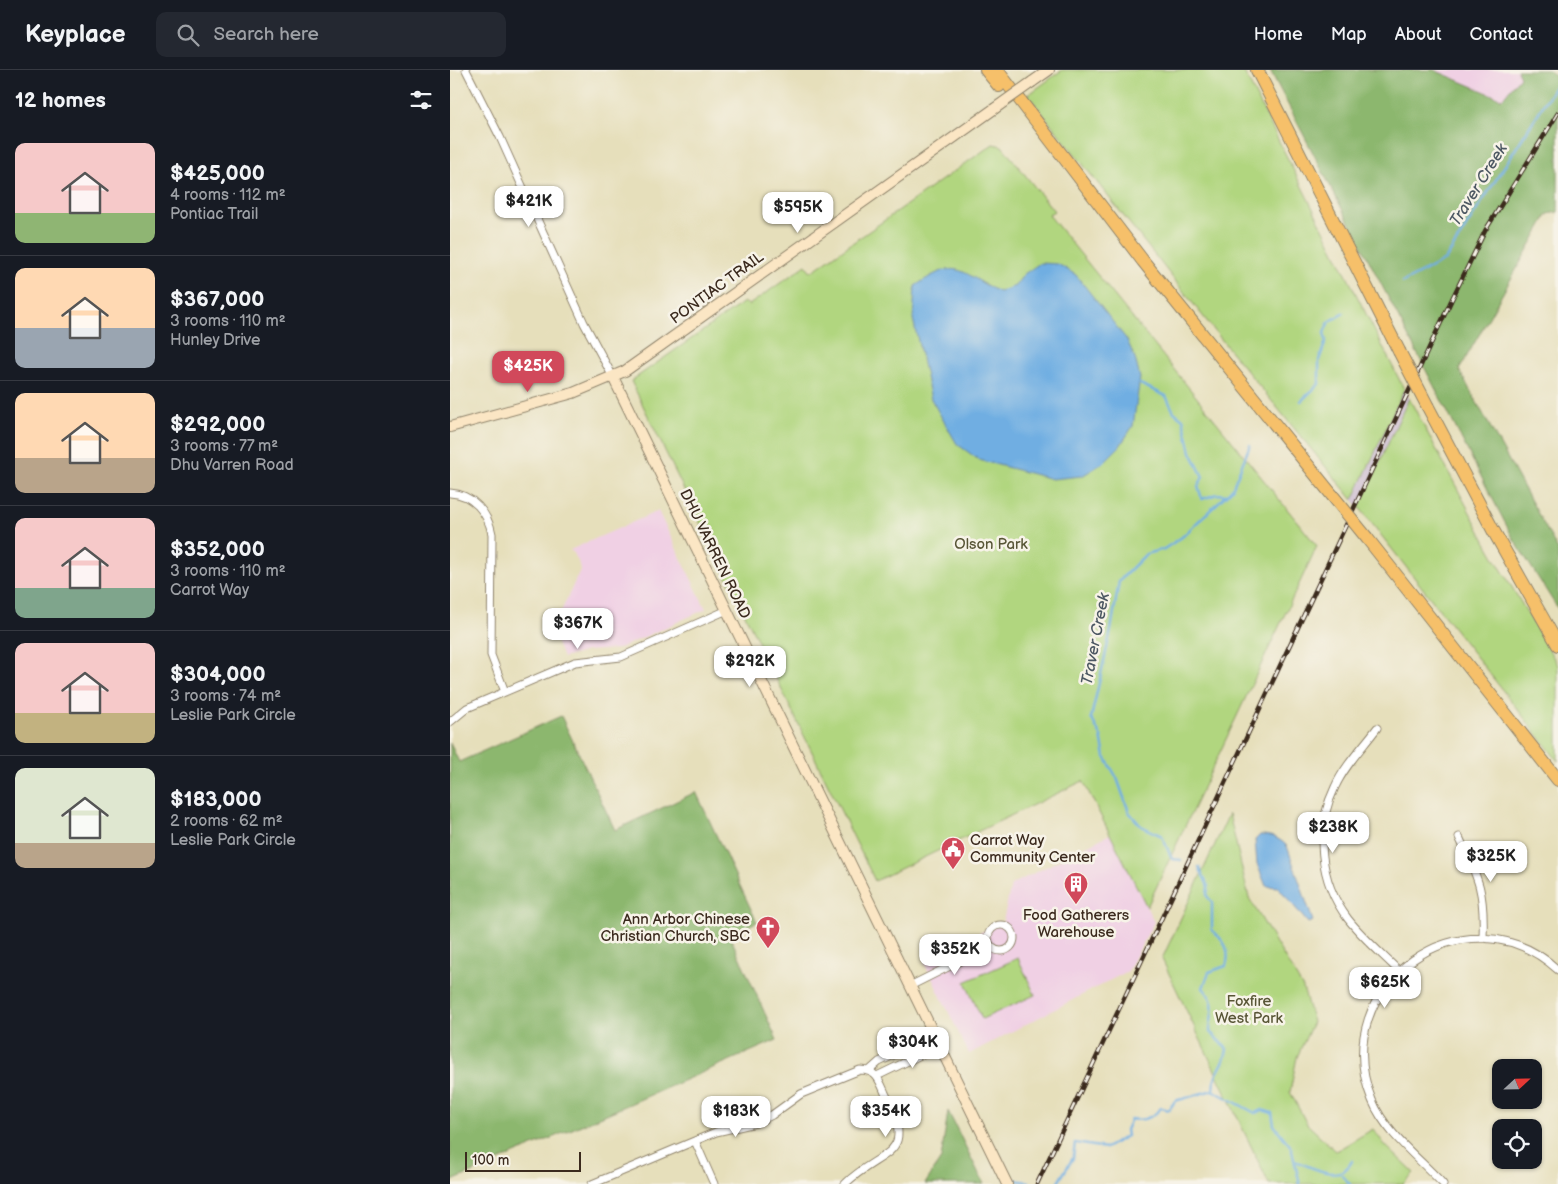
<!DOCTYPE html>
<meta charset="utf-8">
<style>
:root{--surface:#171b24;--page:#242831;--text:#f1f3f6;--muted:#9ea1a6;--line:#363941;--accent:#d1495b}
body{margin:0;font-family:"Balsamiq Sans",sans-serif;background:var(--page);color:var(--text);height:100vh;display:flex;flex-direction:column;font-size:19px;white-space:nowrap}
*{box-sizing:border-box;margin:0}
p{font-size:16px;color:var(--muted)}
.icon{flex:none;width:28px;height:28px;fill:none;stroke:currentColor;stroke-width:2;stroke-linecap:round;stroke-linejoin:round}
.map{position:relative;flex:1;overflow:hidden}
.drawer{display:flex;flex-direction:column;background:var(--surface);width:450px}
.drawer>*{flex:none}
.needle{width:32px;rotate:68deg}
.tools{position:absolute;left:1042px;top:989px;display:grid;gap:10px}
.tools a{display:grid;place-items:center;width:50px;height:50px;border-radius:10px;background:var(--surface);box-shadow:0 1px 4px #0004;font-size:25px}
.scale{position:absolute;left:15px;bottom:12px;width:116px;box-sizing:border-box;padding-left:5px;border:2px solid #3b2a1e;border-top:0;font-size:14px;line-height:18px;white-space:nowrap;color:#3b2a1e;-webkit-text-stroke:4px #f7f3e8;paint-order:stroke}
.price{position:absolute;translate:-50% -42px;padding:0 11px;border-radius:10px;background:#fff;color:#222;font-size:16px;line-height:32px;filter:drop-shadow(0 1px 2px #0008)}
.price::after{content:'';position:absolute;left:50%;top:30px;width:15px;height:11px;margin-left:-8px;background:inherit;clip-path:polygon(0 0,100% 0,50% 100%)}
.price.active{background:var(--accent);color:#fff}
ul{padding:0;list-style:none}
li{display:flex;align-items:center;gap:15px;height:125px;padding:0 15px}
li+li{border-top:1px solid var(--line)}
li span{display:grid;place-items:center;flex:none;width:140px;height:100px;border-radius:10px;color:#555}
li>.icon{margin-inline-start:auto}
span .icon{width:60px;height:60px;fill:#fffc;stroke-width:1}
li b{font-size:21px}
h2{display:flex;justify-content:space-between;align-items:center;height:60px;padding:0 15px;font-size:21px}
header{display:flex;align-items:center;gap:30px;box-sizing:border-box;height:70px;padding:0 25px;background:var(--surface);border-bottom:1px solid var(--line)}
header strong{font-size:24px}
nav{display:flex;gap:28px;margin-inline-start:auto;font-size:18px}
.search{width:350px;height:45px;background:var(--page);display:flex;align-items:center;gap:12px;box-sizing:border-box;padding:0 18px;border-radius:10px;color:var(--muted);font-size:19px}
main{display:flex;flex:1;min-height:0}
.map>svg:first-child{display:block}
.built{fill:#f0d0e4}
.industrial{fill:#cebed1}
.green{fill:#b1d67f;stroke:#76804e}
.forest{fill:#8cb76e;stroke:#647046}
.water{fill:#6faee2;stroke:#556c80}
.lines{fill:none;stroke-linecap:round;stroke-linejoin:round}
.stream{stroke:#6faee2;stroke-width:2.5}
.minor-casing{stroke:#90846c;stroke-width:9}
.secondary-casing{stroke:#90846c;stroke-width:12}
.motorway-casing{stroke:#90846c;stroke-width:14}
.minor{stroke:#fff;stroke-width:7}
.secondary{stroke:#fbe6c4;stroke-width:10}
.motorway{stroke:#f6c06b;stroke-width:12}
.rail-casing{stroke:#3b2a1e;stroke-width:4.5}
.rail{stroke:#f7f3e8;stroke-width:2.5;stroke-dasharray:8;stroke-linecap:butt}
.secondary-bridge-casing{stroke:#90846c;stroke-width:12;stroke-linecap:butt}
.motorway-bridge-casing{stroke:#90846c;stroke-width:14;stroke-linecap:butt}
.secondary-bridge{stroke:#fbe6c4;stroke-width:10}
.motorway-bridge{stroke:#f6c06b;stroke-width:12}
.labels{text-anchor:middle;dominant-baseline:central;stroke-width:5;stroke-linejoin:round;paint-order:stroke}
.street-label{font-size:15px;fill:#3b2a1e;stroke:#f7f3e8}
.park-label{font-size:15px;fill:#585536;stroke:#f7f3e8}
.poi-label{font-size:15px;fill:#3b2a1e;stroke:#f7f3e8;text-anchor:start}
.water-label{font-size:16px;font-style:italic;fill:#4d5863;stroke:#f7f3e8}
</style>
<header>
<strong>Keyplace</strong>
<div class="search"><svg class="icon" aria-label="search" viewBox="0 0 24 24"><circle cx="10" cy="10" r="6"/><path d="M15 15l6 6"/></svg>Search here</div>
<nav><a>Home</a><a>Map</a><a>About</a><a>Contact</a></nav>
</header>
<main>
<section class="drawer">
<h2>12 homes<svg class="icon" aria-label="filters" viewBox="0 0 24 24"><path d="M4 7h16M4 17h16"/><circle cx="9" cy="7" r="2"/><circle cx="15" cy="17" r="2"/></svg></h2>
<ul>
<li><span style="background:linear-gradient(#f6c9c9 70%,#8fb573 0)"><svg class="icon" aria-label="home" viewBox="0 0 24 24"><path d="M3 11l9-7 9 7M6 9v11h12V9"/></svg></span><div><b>$425,000</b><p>4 rooms · 112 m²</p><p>Pontiac Trail</p></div></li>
<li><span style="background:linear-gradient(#ffd9b3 60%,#9aa5b1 0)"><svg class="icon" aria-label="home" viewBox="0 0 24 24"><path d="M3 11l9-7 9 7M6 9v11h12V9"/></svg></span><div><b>$367,000</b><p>3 rooms · 110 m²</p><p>Hunley Drive</p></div></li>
<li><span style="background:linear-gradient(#ffd9b3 65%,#b9a48a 0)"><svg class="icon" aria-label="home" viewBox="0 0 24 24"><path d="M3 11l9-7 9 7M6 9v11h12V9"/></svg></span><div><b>$292,000</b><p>3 rooms · 77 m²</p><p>Dhu Varren Road</p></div></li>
<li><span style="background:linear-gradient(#f6c9c9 70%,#7fa58c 0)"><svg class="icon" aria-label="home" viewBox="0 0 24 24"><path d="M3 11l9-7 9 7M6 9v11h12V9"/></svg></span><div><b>$352,000</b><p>3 rooms · 110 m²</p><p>Carrot Way</p></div></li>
<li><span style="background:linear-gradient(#f6c9c9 70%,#c2b280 0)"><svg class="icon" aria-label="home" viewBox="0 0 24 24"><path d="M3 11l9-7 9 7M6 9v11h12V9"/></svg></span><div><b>$304,000</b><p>3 rooms · 74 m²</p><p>Leslie Park Circle</p></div></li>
<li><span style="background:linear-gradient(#dfe7d0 75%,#b9a48a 0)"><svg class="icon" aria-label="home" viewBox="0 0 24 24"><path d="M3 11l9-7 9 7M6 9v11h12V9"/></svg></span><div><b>$183,000</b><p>2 rooms · 62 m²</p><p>Leslie Park Circle</p></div></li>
</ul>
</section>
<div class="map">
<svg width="1108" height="1114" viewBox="0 0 1108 1114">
<rect width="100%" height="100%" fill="#f7f3e8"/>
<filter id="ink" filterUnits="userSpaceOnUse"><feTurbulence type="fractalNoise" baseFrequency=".02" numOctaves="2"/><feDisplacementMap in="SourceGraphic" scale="10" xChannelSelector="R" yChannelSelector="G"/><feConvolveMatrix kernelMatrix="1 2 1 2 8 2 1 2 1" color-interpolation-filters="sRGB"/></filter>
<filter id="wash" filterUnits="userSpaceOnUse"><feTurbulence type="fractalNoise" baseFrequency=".0096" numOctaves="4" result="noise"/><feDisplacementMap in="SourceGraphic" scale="20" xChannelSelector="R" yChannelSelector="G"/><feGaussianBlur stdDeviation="1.12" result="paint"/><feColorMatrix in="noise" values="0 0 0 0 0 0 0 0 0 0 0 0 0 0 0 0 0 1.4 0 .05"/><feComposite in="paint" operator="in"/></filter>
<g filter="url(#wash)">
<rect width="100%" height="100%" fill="#e6dfbb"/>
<!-- built -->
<path class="built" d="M984 0H1067L1070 7 1053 29Z
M208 441 256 539 168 579 137 581 113 588 102 561 131 498 124 483 120 480Z
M660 764 704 852 678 901 519 984 474 892 553 851 561 815Z"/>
<!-- industrial -->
<path class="industrial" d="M954 319 959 328 909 437 903 430Z"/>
<!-- green -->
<path class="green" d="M612 0H793L954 319 903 430 779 279 578 25Z
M543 74 552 76 604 141 599 145 867 476 697 837 633 711 425 811 181 311 294 232 299 235 356 195 361 202Z
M959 328 1040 480 1108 595V691L909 437Z
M779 744 799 828 853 918 863 952 847 987 840 1022 857 1054 886 1081 923 1059 935 1075 964 1103 953 1114H819L712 889Z
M568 888 585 925 532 949 515 912Z"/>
<!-- forest -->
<path class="forest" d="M820 0H984L1052 29 1070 7 1067 0H1099L1108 9V142L1098 144 1009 300 1108 480V539L1063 468Z
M111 646 165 760 246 722 307 852 279 864 327 970 0 1112V673L9 692Z
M498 1041 534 1114H475L491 1089Z"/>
<!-- water -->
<path class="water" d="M590 193 608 194 626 205 677 270 685 288 690 308 683 356 670 376 653 393 632 406 602 409 529 390 507 374 481 329 463 249 465 216C509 186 509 202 549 222L565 216 574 204Z
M810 765C822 765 829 768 837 776L863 851 858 853 828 817 816 816 807 794 805 770Z"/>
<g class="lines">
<!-- stream -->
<path class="stream" d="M953 212 995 190 1108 12
M690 314 716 326 724 342 733 349 741 382 753 407 748 416 752 429 767 424 776 425
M851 331 869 314V290L876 271 874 263 876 258 879 252 894 243
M731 790 722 789 712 766 691 756 679 742 667 708 655 687 651 666 641 648 661 560 669 511 696 484 714 479 732 467 776 425 782 419 800 375
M764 1021 805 1043 812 1040 822 1043 824 1055 841 1077 850 1114
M845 1091C864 1098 891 1114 902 1091
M892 1105 900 1114
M563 1110 579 1112
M607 1114 623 1088 625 1073 656 1078 677 1066 676 1060 681 1049C694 1052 703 1047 711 1038L719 1040 725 1031 763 1020C764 1000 775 997 777 979L760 962C760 942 769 935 753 918L759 902 776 896C781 879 774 871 762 860V832L757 826 758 816 749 797"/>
</g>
</g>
<g filter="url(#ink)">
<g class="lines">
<defs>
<path id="minor" d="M16 0 50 67 134 253 163 307
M0 423C23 424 38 443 42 464L41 585 55 622
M0 652 17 638 125 592 171 587 275 541
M927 658C913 677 895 695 885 717 864 760 869 811 898 849 913 868 932 884 949 901
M1009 767C1028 808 1035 820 1033 867
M538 868a13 13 0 1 1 26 0a13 13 0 1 1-26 0Z
M460 916 540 876
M420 1000 429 992 484 966
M427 1006 489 976
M245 1071 264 1114
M142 1114 266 1062 306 1053 322 1045 351 1024 410 1000C426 1000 429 1009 435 1023 468 1089 433 1077 395 1114
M993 1114C969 1088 936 1064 922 1030 875 915 1016 815 1108 900"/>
<path id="secondary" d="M582 12 599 0
M163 307 557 1114
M0 357 123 323 175 301 544 39"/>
<path id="motorway" d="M536 0 549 16
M547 0 693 191 882 425
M807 0 949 281
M978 337 1043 460 1108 575
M917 468 1108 710"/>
</defs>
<!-- minor casing -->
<use href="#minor" class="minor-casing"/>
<!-- secondary casing -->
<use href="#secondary" class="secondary-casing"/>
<!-- motorway casing -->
<use href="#motorway" class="motorway-casing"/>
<!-- minor -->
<use href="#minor" class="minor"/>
<!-- secondary -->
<use href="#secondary" class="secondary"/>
<!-- motorway -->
<use href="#motorway" class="motorway"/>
<defs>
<path id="rail" d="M587 1114 1001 231 1035 161 1108 43"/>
</defs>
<!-- rail casing -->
<use href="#rail" class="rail-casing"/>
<!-- rail -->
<use href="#rail" class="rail"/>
<defs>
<path id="secondary-bridge" d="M544 39 582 12"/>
<path id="motorway-bridge" d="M949 281 978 337
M882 425 917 468"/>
</defs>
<!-- secondary-bridge casing -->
<use href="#secondary-bridge" class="secondary-bridge-casing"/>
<!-- motorway-bridge casing -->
<use href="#motorway-bridge" class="motorway-bridge-casing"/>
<!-- secondary-bridge -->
<use href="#secondary-bridge" class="secondary-bridge"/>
<!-- motorway-bridge -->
<use href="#motorway-bridge" class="motorway-bridge"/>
</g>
</g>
<!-- icons -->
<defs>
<symbol id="civic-pin" viewBox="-11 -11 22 30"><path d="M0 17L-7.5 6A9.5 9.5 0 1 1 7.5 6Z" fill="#d1495b" stroke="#f7f3e8"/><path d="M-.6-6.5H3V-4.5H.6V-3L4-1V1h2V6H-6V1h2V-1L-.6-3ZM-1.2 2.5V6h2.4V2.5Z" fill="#fff"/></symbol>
<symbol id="building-pin" viewBox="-11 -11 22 30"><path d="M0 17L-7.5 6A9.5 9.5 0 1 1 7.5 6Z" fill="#d1495b" stroke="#f7f3e8"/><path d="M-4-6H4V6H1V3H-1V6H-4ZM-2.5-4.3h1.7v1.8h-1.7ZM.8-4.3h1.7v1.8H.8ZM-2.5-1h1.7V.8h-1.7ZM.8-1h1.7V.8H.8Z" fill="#fff"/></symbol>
<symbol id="church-pin" viewBox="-11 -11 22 30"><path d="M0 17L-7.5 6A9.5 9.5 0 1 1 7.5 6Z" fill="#d1495b" stroke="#f7f3e8"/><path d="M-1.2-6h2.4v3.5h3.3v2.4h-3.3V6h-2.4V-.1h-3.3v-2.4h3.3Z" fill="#fff"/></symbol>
</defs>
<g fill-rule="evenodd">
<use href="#civic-pin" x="489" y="765" width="28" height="38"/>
<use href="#building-pin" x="612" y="800" width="28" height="38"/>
<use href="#church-pin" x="304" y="844" width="28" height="38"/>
</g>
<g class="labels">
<!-- street labels -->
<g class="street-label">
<text transform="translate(267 218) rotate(-36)">PONTIAC TRAIL</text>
<text transform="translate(265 484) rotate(64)">DHU VARREN ROAD</text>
</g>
<!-- park labels -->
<g class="park-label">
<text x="541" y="474">Olson Park</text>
<text x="799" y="931">Foxfire<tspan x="799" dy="17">West Park</tspan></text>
</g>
<!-- poi labels -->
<g class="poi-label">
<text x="520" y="770">Carrot Way<tspan x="520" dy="17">Community Center</tspan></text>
<text x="626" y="845" text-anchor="middle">Food Gatherers<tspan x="626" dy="17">Warehouse</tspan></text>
<text x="300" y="849" text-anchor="end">Ann Arbor Chinese<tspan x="300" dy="17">Christian Church, SBC</tspan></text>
</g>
<!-- water labels -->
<g class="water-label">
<text transform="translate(1029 115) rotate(-58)">Traver Creek</text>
<text transform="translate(646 569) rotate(-79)">Traver Creek</text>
</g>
</g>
</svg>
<div class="tools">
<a><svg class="needle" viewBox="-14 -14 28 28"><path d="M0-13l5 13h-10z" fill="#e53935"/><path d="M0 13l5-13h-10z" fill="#9ea1a6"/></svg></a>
<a><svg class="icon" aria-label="locate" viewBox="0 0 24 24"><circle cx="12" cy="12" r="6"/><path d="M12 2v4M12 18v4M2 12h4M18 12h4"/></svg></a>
</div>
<div class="scale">100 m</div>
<b class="price" style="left:79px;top:158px">$421K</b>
<b class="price" style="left:348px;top:164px">$595K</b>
<b class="price active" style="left:78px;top:323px">$425K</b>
<b class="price" style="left:128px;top:580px">$367K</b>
<b class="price" style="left:300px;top:618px">$292K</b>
<b class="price" style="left:883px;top:784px">$238K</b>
<b class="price" style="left:1041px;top:813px">$325K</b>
<b class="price" style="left:505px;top:906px">$352K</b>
<b class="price" style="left:935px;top:939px">$625K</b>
<b class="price" style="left:463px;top:999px">$304K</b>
<b class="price" style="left:286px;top:1068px">$183K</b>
<b class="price" style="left:436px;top:1068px">$354K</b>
</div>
</main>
